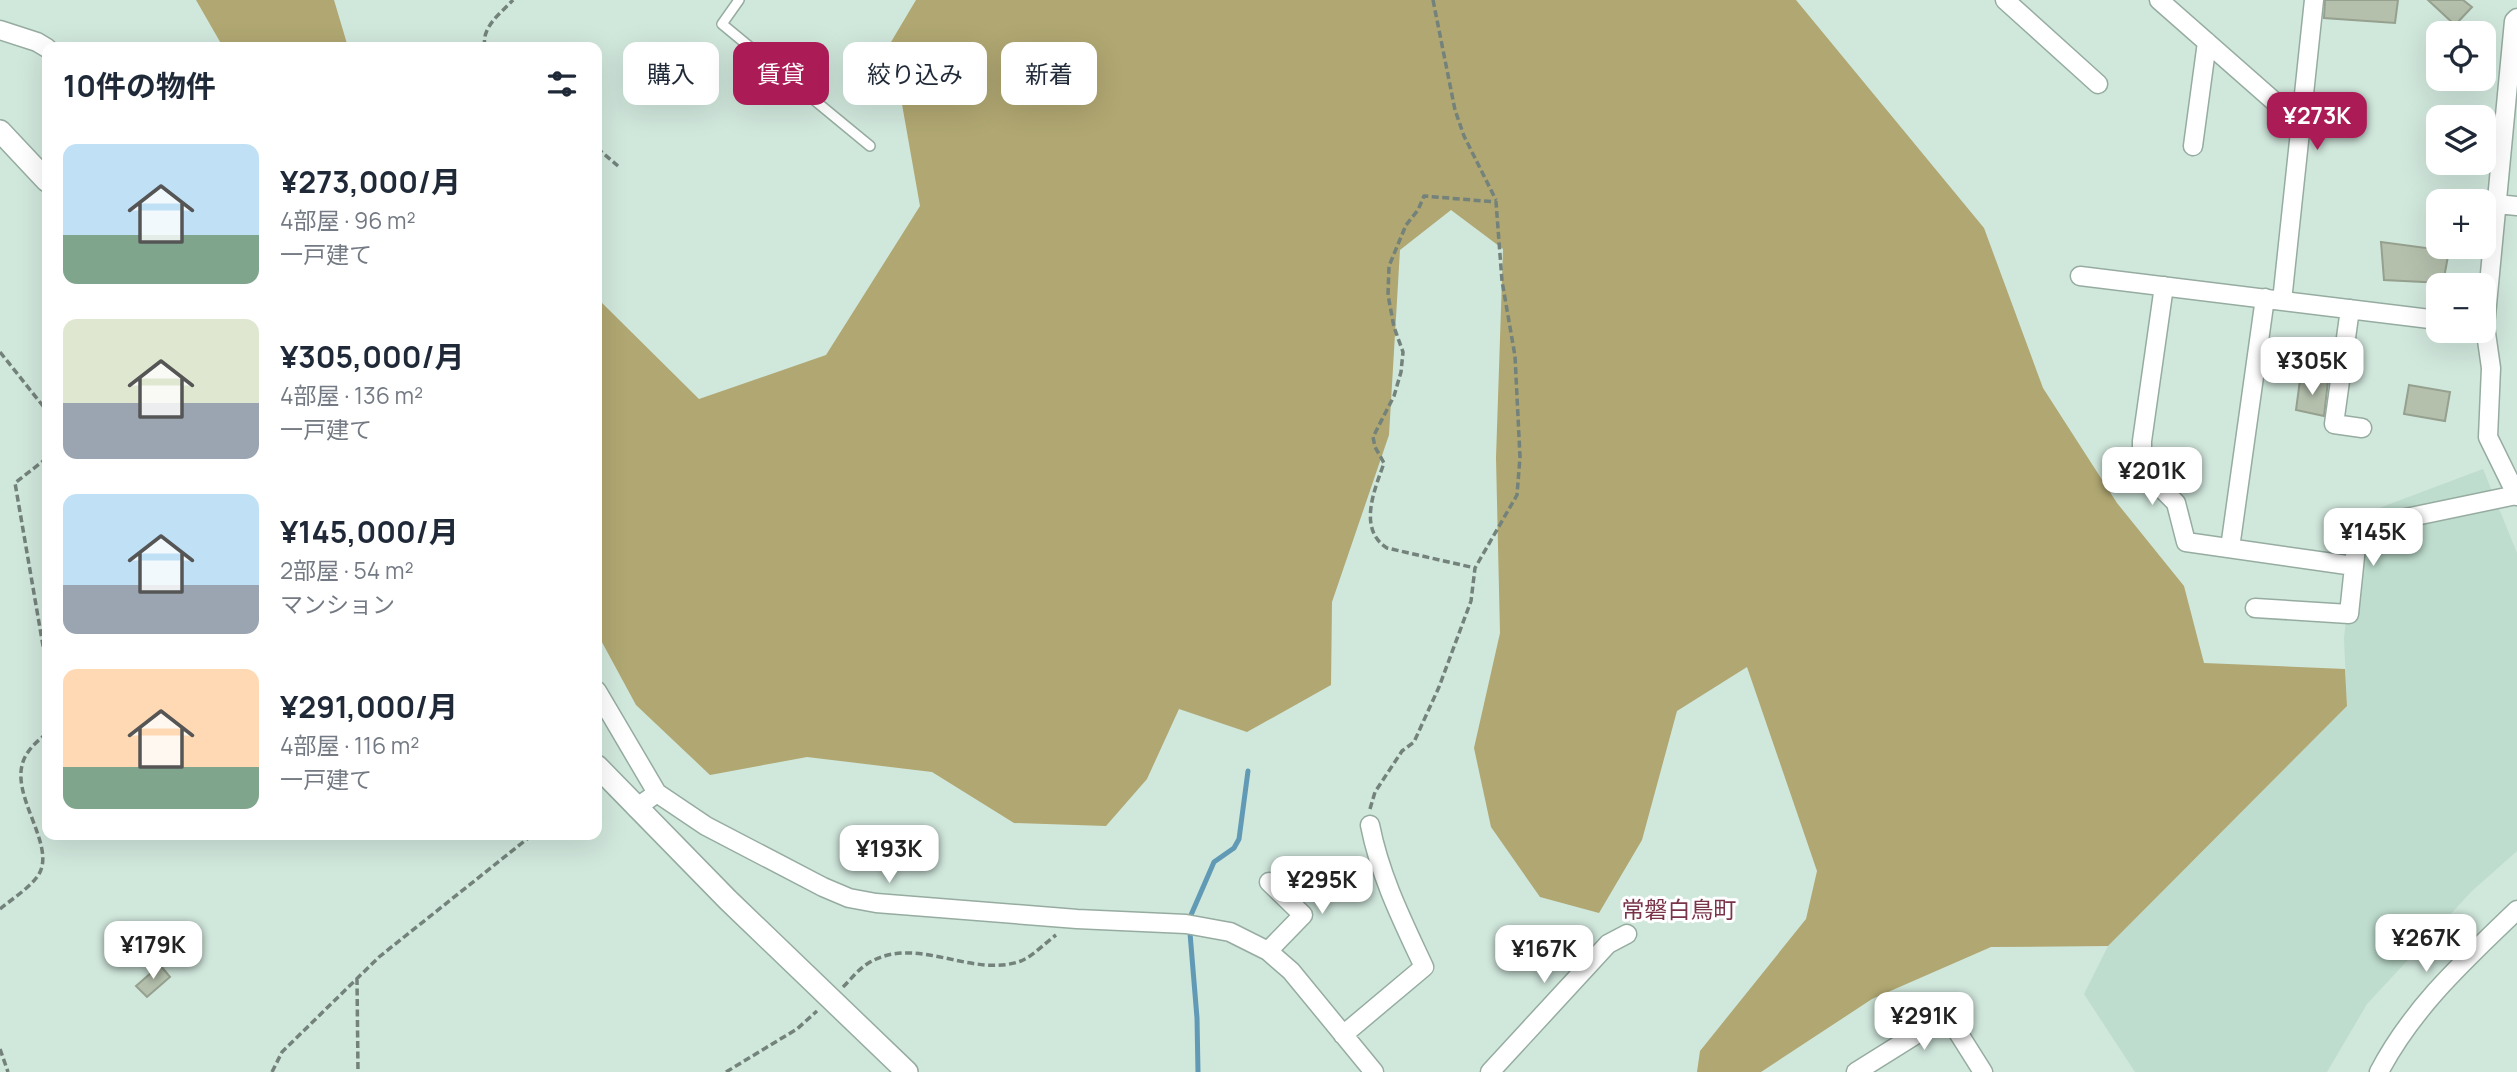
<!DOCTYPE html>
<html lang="ja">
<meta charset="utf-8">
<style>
:root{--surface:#fff;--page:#f6f6f7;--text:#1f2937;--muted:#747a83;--accent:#ab1c57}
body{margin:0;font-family:Manrope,"Noto Sans JP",sans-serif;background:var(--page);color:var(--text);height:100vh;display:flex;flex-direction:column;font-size:26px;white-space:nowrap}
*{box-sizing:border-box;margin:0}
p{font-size:23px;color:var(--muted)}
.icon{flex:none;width:38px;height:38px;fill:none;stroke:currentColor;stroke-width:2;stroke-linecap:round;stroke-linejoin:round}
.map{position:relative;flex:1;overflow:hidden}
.panel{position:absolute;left:42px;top:42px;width:560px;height:798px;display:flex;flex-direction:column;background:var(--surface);border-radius:14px;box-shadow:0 7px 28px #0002}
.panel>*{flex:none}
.top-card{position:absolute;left:623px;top:42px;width:665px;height:63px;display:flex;gap:14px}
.fabs{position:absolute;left:2426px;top:21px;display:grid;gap:14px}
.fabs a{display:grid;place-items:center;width:70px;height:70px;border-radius:14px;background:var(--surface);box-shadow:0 7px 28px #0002;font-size:35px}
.price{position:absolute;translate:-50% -60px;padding:0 16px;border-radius:14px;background:#fff;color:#222;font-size:23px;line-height:46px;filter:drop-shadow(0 2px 4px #0008)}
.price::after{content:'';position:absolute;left:50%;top:42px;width:21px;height:16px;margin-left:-10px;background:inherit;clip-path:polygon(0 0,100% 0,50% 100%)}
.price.active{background:var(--accent);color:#fff}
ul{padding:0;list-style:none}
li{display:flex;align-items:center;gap:21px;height:175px;padding:0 21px}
li span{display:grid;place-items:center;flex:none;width:196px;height:140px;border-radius:14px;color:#555}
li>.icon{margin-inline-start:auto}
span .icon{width:84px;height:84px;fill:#fffc;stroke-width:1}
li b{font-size:30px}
h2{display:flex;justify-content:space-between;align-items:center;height:84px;padding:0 21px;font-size:30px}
.tag{padding:0 24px;border-radius:14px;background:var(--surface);box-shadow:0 7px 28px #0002;font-size:24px;line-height:63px}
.tag.active{background:var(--accent);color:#fff}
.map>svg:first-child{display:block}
.built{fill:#beddce}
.forest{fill:#b0a772}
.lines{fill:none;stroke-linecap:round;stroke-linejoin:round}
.stream{stroke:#619ab5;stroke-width:5}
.building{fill:#b4bfac;stroke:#95a08e;stroke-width:2}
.service-casing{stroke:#96aca1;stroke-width:12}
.minor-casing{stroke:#96aca1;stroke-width:21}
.tertiary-casing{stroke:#96aca1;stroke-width:24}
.path{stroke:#73827b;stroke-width:3.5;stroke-dasharray:7 3.5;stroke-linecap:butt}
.service{stroke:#fff;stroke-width:9}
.minor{stroke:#fff;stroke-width:18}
.tertiary{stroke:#fff;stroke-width:21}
.labels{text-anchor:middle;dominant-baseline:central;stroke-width:6;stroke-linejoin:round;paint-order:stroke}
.quarter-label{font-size:23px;fill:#7a3449;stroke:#fff}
</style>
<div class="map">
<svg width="2517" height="1072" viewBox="0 0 2517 1072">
<rect width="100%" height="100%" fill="#d0e7dc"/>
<!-- built -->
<path class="built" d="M2483 469 2517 553V851L2472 891 2367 1004 2327 1072H2135L2084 994 2108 946 2347 706 2344 638 2358 516Z"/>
<!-- forest -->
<path class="forest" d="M196 0H334L348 47H223Z
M916 0H1796L1984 228 2043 388 2117 503 2184 586 2204 663 2345 669 2347 706 2108 946 1991 947 1872 999 1761 1072H1697L1700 1051 1806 919 1817 871 1747 667 1677 711 1642 840 1599 913 1540 897 1491 827 1474 748 1500 633 1496 458 1503 249 1451 210 1400 250 1389 435 1332 602 1331 685 1247 732 1179 709 1147 779 1106 826 1014 823 932 772 807 757 710 775 636 705 597 633V298L699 399 826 355 920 206 891 42Z"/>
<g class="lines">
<!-- stream -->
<path class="stream" d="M1198 1072 1197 1018 1190 933 1191 915 1214 862 1234 848 1239 839 1248 771"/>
</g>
<!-- building -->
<path class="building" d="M2325 0H2398L2395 23 2324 18Z
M2428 0H2463L2472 7 2455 25Z
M2381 242 2449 251 2443 283 2384 280Z
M2300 380 2328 381 2324 416 2296 410Z
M2409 385 2450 392 2445 421 2404 414Z
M160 965 170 977 147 997 136 986Z"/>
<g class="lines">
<defs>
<path id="service" d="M739 0 722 24 870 146"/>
<path id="minor" d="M2005 0 2098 84
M2159 0 2301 125
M2517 18 2514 21 2485 326 2491 368 2488 437 2517 496
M0 30 37 42 47 48
M2193 146 2207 42
M2497 204 2517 206
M2080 276 2438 320
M2164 286 2142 441V469L2176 503 2186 542 2354 566
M2282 301 2314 0
M2350 309 2334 424 2362 428
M2230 548 2265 298
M2255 608 2349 614 2358 528 2516 495
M597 691 657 793
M636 808 657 793 706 826 823 887 849 898 876 903 1077 919 1186 924 1230 932 1268 951 1291 971 1374 1072
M1268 951 1303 915 1269 882
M1343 1035 1424 967C1402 920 1380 876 1370 825
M1490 1072 1608 944 1627 934
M1856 1072 1947 1015 1983 1072
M2379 1072C2413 1007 2465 960 2517 910"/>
<path id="tertiary" d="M0 131 47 181
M597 766 728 900 907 1072"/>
</defs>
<!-- service casing -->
<use href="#service" class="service-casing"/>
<!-- minor casing -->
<use href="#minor" class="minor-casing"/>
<!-- tertiary casing -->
<use href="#tertiary" class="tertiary-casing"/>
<!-- path -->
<path class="path" d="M1433 0 1455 110 1464 136 1496 200
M485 47C481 27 500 14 513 0
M597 148 618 166
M0 352 47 411
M47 458 15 483 47 669
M1370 809 1375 792 1402 751 1414 742 1439 687 1471 601 1475 568 1517 495 1520 457 1515 356 1502 281 1496 202 1424 196 1418 210 1406 225 1389 266 1388 295 1394 327 1403 352 1401 372 1394 396 1373 437 1375 447 1384 463C1375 489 1357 529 1387 548L1475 568
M0 909C12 899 28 889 37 877 60 847 6 794 25 757 30 747 39 740 47 733
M357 978 358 1072
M843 987C851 979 858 970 867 964 915 933 971 979 1021 961 1033 956 1045 943 1056 935
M0 1049 8 1072
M272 1072 282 1052 379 957 532 835
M726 1072 797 1029 817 1011"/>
<!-- service -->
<use href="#service" class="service"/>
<!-- minor -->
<use href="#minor" class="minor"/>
<!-- tertiary -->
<use href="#tertiary" class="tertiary"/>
</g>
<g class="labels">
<!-- quarter labels -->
<g class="quarter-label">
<text x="1679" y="909">常磐白鳥町</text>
</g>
</g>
</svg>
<div class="fabs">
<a><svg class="icon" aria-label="locate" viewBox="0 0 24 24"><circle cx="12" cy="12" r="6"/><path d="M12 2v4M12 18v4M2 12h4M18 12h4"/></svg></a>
<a><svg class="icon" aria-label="layers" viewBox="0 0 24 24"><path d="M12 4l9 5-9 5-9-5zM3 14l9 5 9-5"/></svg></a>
<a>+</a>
<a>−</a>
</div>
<b class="price active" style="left:2317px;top:152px">¥273K</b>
<b class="price" style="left:2312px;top:397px">¥305K</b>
<b class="price" style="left:2152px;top:507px">¥201K</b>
<b class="price" style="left:2373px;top:568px">¥145K</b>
<b class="price" style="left:889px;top:885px">¥193K</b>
<b class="price" style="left:1322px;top:916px">¥295K</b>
<b class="price" style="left:2426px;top:974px">¥267K</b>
<b class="price" style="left:153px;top:981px">¥179K</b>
<b class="price" style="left:1544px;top:985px">¥167K</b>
<b class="price" style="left:1924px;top:1052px">¥291K</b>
<div class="top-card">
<a class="tag">購入</a>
<a class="tag active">賃貸</a>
<a class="tag">絞り込み</a>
<a class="tag">新着</a>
</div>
<section class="panel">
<h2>10件の物件<svg class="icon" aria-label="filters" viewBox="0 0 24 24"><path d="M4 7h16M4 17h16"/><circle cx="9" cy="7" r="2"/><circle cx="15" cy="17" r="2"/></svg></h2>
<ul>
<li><span style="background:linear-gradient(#bfe0f5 65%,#7fa58c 0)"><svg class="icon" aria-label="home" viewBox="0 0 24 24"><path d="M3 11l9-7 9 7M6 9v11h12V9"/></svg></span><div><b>¥273,000/月</b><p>4部屋 · 96 m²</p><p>一戸建て</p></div></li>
<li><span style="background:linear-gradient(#dfe7d0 60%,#9aa5b1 0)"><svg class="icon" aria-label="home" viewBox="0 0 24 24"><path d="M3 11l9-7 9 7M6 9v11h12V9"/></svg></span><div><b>¥305,000/月</b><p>4部屋 · 136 m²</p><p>一戸建て</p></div></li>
<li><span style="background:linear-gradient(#bfe0f5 65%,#9aa5b1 0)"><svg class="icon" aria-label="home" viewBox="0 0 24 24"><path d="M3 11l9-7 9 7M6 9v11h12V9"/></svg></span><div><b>¥145,000/月</b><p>2部屋 · 54 m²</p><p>マンション</p></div></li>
<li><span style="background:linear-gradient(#ffd9b3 70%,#7fa58c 0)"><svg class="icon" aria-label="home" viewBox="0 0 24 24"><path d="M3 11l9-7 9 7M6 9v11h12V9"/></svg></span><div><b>¥291,000/月</b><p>4部屋 · 116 m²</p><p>一戸建て</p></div></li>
</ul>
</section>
</div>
